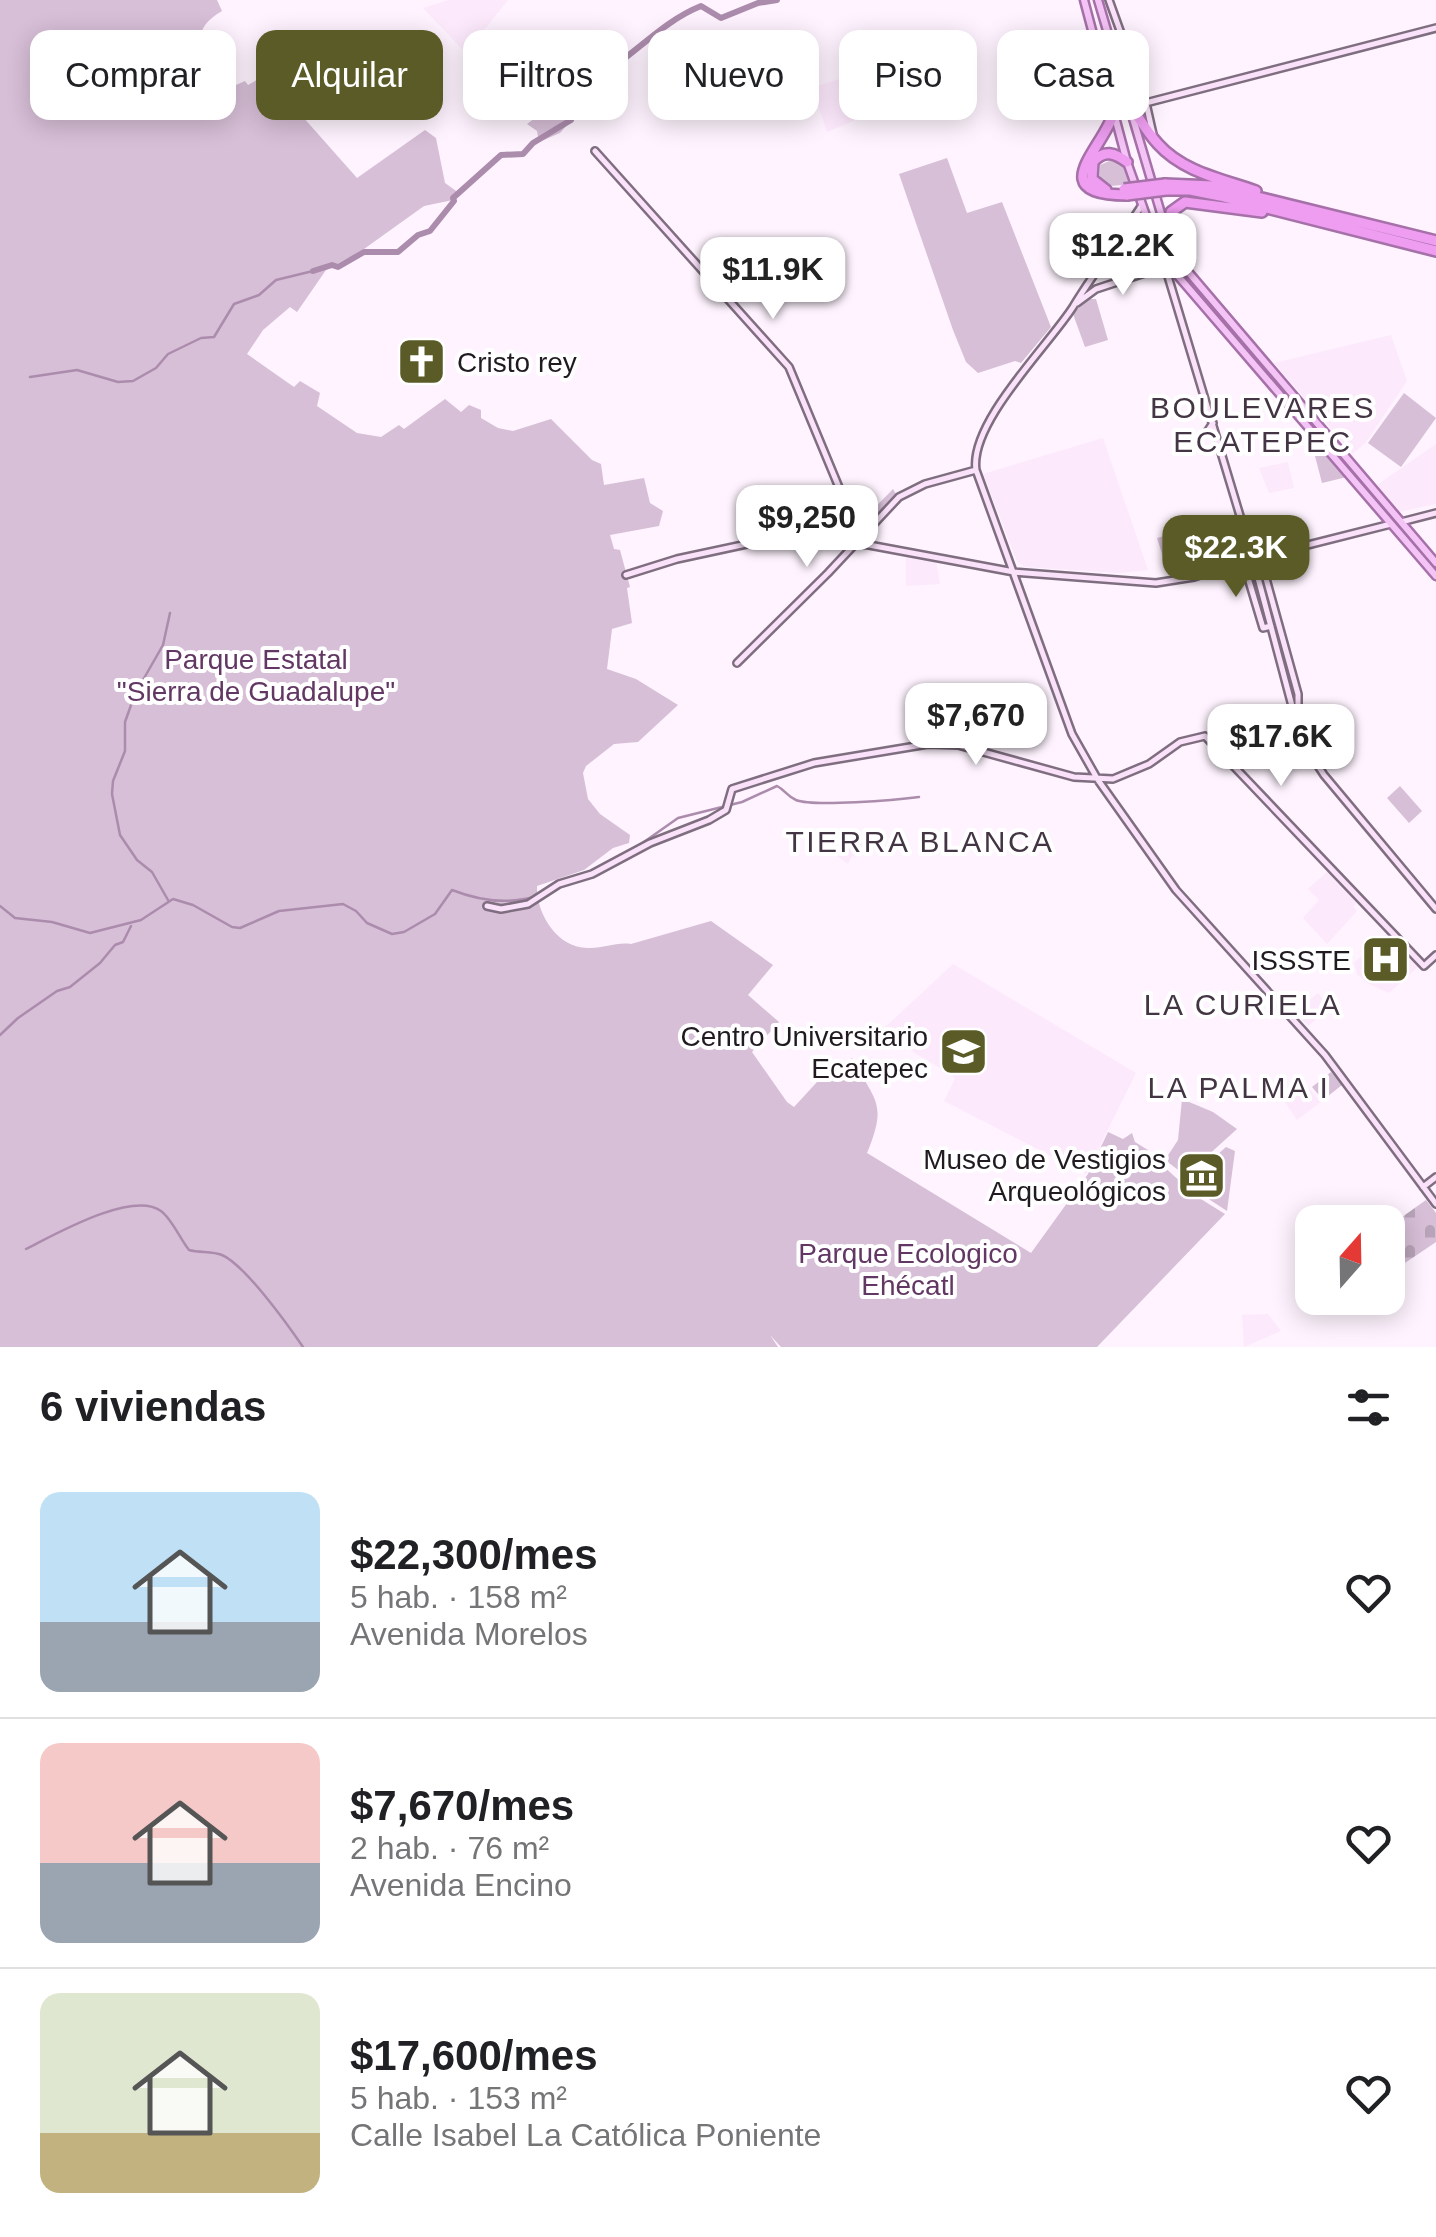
<!DOCTYPE html>
<html lang="es">
<meta charset="utf-8">
<style>
:root{--surface:#fff;--page:#f2f2f2;--text:#202124;--muted:#757577;--line:#e0e0e0;--accent:#5a5b27}
body{margin:0;font-family:Arial,sans-serif;background:var(--page);color:var(--text);height:100vh;display:flex;flex-direction:column;font-size:38px;white-space:nowrap}
*{box-sizing:border-box;margin:0}
p{font-size:32px;color:var(--muted)}
.icon{flex:none;width:55px;height:55px;fill:none;stroke:currentColor;stroke-width:2;stroke-linecap:round;stroke-linejoin:round}
.map{position:relative;height:1347px;overflow:hidden}
.sheet{display:flex;flex-direction:column;background:var(--surface);flex:1}
.sheet>*{flex:none}
.hud{position:absolute;left:30px;top:30px;width:1378px;height:90px;display:flex;gap:20px}
.needle{width:65px;rotate:20deg}
.tools{position:absolute;left:1295px;top:1205px;display:grid;gap:20px}
.tools a{display:grid;place-items:center;width:110px;height:110px;border-radius:20px;background:var(--surface);box-shadow:0 5px 25px #0003;font-size:50px}
.price{position:absolute;translate:-50% -85px;padding:0 22px;border-radius:20px;background:#fff;color:#222;font-size:32px;line-height:65px;filter:drop-shadow(0 2px 5px #0008)}
.price::after{content:'';position:absolute;left:50%;top:60px;width:30px;height:22px;margin-left:-15px;background:inherit;clip-path:polygon(0 0,100% 0,50% 100%)}
.price.on{background:var(--accent);color:#fff}
ul{padding:0;list-style:none}
li{display:flex;align-items:center;gap:30px;height:250px;padding:0 40px}
li+li{border-top:2px solid var(--line)}
li span{display:grid;place-items:center;flex:none;width:280px;height:200px;border-radius:20px;color:#555}
li>.icon{margin-inline-start:auto}
span .icon{width:120px;height:120px;fill:#fffc;stroke-width:1}
li b{font-size:42px}
h2{display:flex;justify-content:space-between;align-items:center;height:120px;padding:0 40px;font-size:42px}
.pill{padding:0 35px;border-radius:20px;background:var(--surface);box-shadow:0 5px 25px #0003;font-size:35px;line-height:90px}
.pill.on{background:var(--accent);color:#fff}
.map>svg:first-child{display:block}
.built{fill:#fde9fc}
.green{fill:#d7bfd7}
.cemetery{fill:url(#cemetery-stones)}
.lines{fill:none;stroke-linecap:round;stroke-linejoin:round}
.stream{stroke:#ac8cac;stroke-width:2.5}
.river{stroke:#ac8cac;stroke-width:6}
.secondary-casing{stroke:#7f6e7f;stroke-width:10}
.primary-casing{stroke:#a670a8;stroke-width:11}
.highway-casing{stroke:#a670a8;stroke-width:14}
.secondary{stroke:#fae2fa;stroke-width:5}
.primary{stroke:#f5c4f6;stroke-width:6}
.highway{stroke:#ee9df0;stroke-width:9}
.highway-bridge-casing{stroke:#a670a8;stroke-width:14;stroke-linecap:butt}
.highway-bridge{stroke:#ee9df0;stroke-width:9}
.labels{text-anchor:middle;dominant-baseline:central;stroke-width:8;stroke-linejoin:round;paint-order:stroke}
.poi-label{font-size:28px;fill:#211b21;stroke:#fff;text-anchor:end}
.park-label{font-size:28px;fill:#623763;stroke:#fff}
.neighbourhood-label{font-size:30px;letter-spacing:2.5px;fill:#443544;stroke:#fff}
</style>
<div class="map">
<svg width="1436" height="1347" viewBox="0 0 1436 1347">
<defs>
<pattern id="cemetery-stones" width="16" height="16" patternUnits="userSpaceOnUse" patternTransform="scale(2.5)"><rect width="16" height="16" fill="#d7bfd7"/><path d="M2 7V4a2 2 0 0 1 4 0v3zM10 15v-3a2 2 0 0 1 4 0v3z" fill="#b8a4b8"/></pattern>
</defs>
<rect width="100%" height="100%" fill="#fef3fe"/>
<!-- built -->
<path class="built" d="M449 0H508L466 53 423 8Z
M839 79 843 90 862 83 872 113 827 132 812 88Z
M1099 79 1106 103 1071 113 1064 89Z
M1391 335 1407 381 1366 442 1353 454 1274 363Z
M1103 438 1148 570 1120 573 1025 567 1017 561 983 474Z
M1436 444V504L1400 512 1377 485Z
M1288 462 1294 488 1269 493 1259 468Z
M906 555 936 560 940 584 906 586Z
M844 829 879 835 856 857 852 856 848 864 830 851Z
M1329 870 1358 901 1353 907 1357 911 1327 944 1303 918 1319 900 1308 889Z
M1388 932 1419 966 1389 993 1367 983 1357 974 1354 963Z
M953 964 1136 1073 1086 1174 944 1101 955 1079 952 1075 880 1032Z
M1318 993 1330 1008 1308 1026 1295 1012Z
M1302 1080 1321 1102 1297 1120 1281 1096Z
M1268 1314 1281 1331 1244 1347 1242 1315Z"/>
<!-- green -->
<path class="green" d="M0 0H217L222 11C176 38 217 61 236 85L245 81 248 85 271 72 303 117 357 178 425 130 436 138 445 183 459 193 453 200 424 206 364 249 326 270 297 312 290 307 263 330 247 354 294 387 300 381 320 393 317 406 357 433 381 437 399 425 404 429 445 399 461 412 469 405 481 410V418L498 428 513 431 551 419 592 460 601 464 604 485 644 478 650 503 663 511 659 526 610 535 614 549 620 550 630 587 627 588 632 623 612 629 607 669 636 679 678 705 638 742 614 744 586 766 583 773 588 799 600 814 630 835 629 843 613 848 584 870 537 886C536 915 559 950 590 948 605 948 616 942 631 944L711 921 773 965 748 995 779 1022 752 1052 787 1102 794 1107 829 1069 835 1074 852 1058C875 1102 888 1102 867 1153L1031 1253 1088 1174 1108 1132 1123 1139 1132 1133 1135 1142 1148 1150 1145 1164H1161L1196 1196 1225 1214 1097 1347H781L770 1335 778 1347H0Z
M591 33 595 39 589 60 601 83 574 110V117L560 133 539 142 537 131 527 124 543 112 548 115 554 109 546 96Z
M947 158 967 213 1002 202 1051 327 1021 363 1015 361 978 373 966 362 953 330 899 174Z
M1114 159 1124 166 1132 184 1111 186 1099 180 1100 165Z
M1090 295 1091 299H1096L1108 340 1085 347 1073 314Z
M1404 393 1436 418 1401 467 1368 443Z
M1326 453 1347 477 1322 483 1315 456Z
M893 489 897 496 862 535 857 526Z
M1225 519 1231 536 1163 557 1157 538Z
M1400 786 1422 811 1409 823 1387 798Z
M1331 1072 1342 1085 1323 1100 1312 1087Z
M1182 1099 1213 1112 1237 1129 1205 1158 1189 1161 1181 1172 1165 1160 1178 1140Z
M1226 1147 1235 1151 1227 1211 1201 1194 1209 1177 1207 1164Z"/>
<!-- cemetery -->
<path class="cemetery" d="M1426 1200 1436 1213V1242L1399 1267 1388 1251V1227Z"/>
<g class="lines">
<!-- stream -->
<path class="stream" d="M30 377 77 370 118 382 133 381 156 368 168 354 201 338 214 337 234 304 259 295 276 280 313 271
M634 849 678 818 742 802 777 786C785 790 787 796 796 800 813 807 897 800 919 797
M168 900 152 872 137 860 120 835 112 794 113 781 125 751V722L135 694 163 645 170 613
M0 906 15 918 52 922 90 933 141 920 173 899 193 905 232 927 240 928 279 911 343 904 356 911 367 923 392 934 404 932 435 914 452 890C480 901 508 905 537 896
M0 1035 18 1018 57 991 70 987 100 963 115 945 123 942 131 926
M26 1249C54 1235 132 1190 161 1211 172 1219 180 1239 189 1250 200 1253 212 1251 222 1255 245 1265 288 1325 303 1347"/>
<!-- river -->
<path class="river" d="M313 271 332 265 338 267 364 252H398L418 235 430 231 454 201 453 198 501 155 523 154 533 143 571 120 566 95 588 75 596 78C633 57 661 22 701 6L721 18 758 3 777 0"/>
<defs>
<path id="secondary" d="M1109 0 1146 103 1153 134
M1134 106 1436 28
M595 151 789 367 860 538 866 543
M1142 205C1120 239 1094 272 1073 307 1048 346 969 423 976 470L1072 734 1098 780 1176 890 1325 1055 1436 1204
M1164 263 1253 559 1292 706 1309 752 1324 775 1436 909
M1077 303 1096 289 1163 267 1173 254
M1207 432 1213 423
M1401 522 1436 513
M626 575 677 559 784 536 869 545 1014 572 1156 583 1194 577 1243 561 1263 628 1271 626
M737 663 828 573 899 497 925 484 976 470
M1298 714V694L1260 557 1391 524
M487 906 501 909 528 904 559 884 592 874 650 843 709 820 726 810 732 789 814 763 928 744 958 745 1074 777 1113 779 1149 764 1180 742 1205 736 1424 966 1436 955
M1423 1187 1436 1177"/>
<path id="primary" d="M1084 0 1127 162 1160 255 1436 576
M1098 0 1173 254 1436 563"/>
<path id="highway" d="M1126 99C1137 114 1145 130 1158 144 1183 172 1222 179 1256 191
M1114 112C1104 148 1042 195 1127 195
M1165 184 1213 186 1436 241
M1106 190 1092 179 1093 162C1104 149 1115 153 1127 162
M1166 190H1190L1220 196 1436 251
M1166 238 1171 212 1185 202 1262 212"/>
</defs>
<!-- secondary casing -->
<use href="#secondary" class="secondary-casing"/>
<!-- primary casing -->
<use href="#primary" class="primary-casing"/>
<!-- highway casing -->
<use href="#highway" class="highway-casing"/>
<!-- secondary -->
<use href="#secondary" class="secondary"/>
<!-- primary -->
<use href="#primary" class="primary"/>
<!-- highway -->
<use href="#highway" class="highway"/>
<defs>
<path id="highway-bridge" d="M1124 189 1165 184
M1127 195 1166 190"/>
</defs>
<!-- highway-bridge casing -->
<use href="#highway-bridge" class="highway-bridge-casing"/>
<!-- highway-bridge -->
<use href="#highway-bridge" class="highway-bridge"/>
</g>
<!-- icons -->
<defs>
<symbol id="church-square" viewBox="-11 -11 22 22"><rect x="-9" y="-9" width="18" height="18" rx="4" fill="#5a5b27" stroke="#fff"/><path d="M-1.2-6h2.4v3.5h3.3v2.4h-3.3V6h-2.4V-.1h-3.3v-2.4h3.3Z" fill="#fff"/></symbol>
<symbol id="hospital-square" viewBox="-11 -11 22 22"><rect x="-9" y="-9" width="18" height="18" rx="4" fill="#5a5b27" stroke="#fff"/><path d="M-5-5h3v3.5h4V-5h3V5h-3V1.5h-4V5h-3Z" fill="#fff"/></symbol>
<symbol id="university-square" viewBox="-11 -11 22 22"><rect x="-9" y="-9" width="18" height="18" rx="4" fill="#5a5b27" stroke="#fff"/><path d="M0-5L7-2L0 1L-7-2ZM-4 1L0 2.5L4 1V4Q0 6-4 4Z" fill="#fff"/></symbol>
<symbol id="museum-square" viewBox="-11 -11 22 22"><rect x="-9" y="-9" width="18" height="18" rx="4" fill="#5a5b27" stroke="#fff"/><path d="M0-6L6-3V-2H-6V-3ZM-5-1h2V3h-2ZM-1-1h2V3h-2ZM3-1h2V3H3ZM-6 4H6V6H-6Z" fill="#fff"/></symbol>
</defs>
<g fill-rule="evenodd">
<use href="#church-square" x="394" y="334" width="55" height="55"/>
<use href="#hospital-square" x="1358" y="932" width="55" height="55"/>
<use href="#university-square" x="936" y="1024" width="55" height="55"/>
<use href="#museum-square" x="1174" y="1148" width="55" height="55"/>
</g>
<g class="labels">
<!-- poi labels -->
<g class="poi-label">
<text x="457" y="362" text-anchor="start">Cristo rey</text>
<text x="1351" y="960">ISSSTE</text>
<text x="928" y="1036">Centro Universitario<tspan x="928" dy="32">Ecatepec</tspan></text>
<text x="1166" y="1159">Museo de Vestigios<tspan x="1166" dy="32">Arqueológicos</tspan></text>
</g>
<!-- park labels -->
<g class="park-label">
<text x="256" y="659">Parque Estatal<tspan x="256" dy="32">"Sierra de Guadalupe"</tspan></text>
<text x="908" y="1253">Parque Ecologico<tspan x="908" dy="32">Ehécatl</tspan></text>
</g>
<!-- neighbourhood labels -->
<g class="neighbourhood-label">
<text x="1263" y="407">BOULEVARES<tspan x="1263" dy="34">ECATEPEC</tspan></text>
<text x="920" y="841">TIERRA BLANCA</text>
<text x="1243" y="1004">LA CURIELA</text>
<text x="1239" y="1087">LA PALMA I</text>
</g>
</g>
</svg>
<div class="tools">
<a><svg class="needle" viewBox="-14 -14 28 28"><path d="M0-13l5 13h-10z" fill="#e53935"/><path d="M0 13l5-13h-10z" fill="#757577"/></svg></a>
</div>
<b class="price" style="left:1123px;top:298px">$12.2K</b>
<b class="price" style="left:773px;top:322px">$11.9K</b>
<b class="price" style="left:807px;top:570px">$9,250</b>
<b class="price on" style="left:1236px;top:600px">$22.3K</b>
<b class="price" style="left:976px;top:768px">$7,670</b>
<b class="price" style="left:1281px;top:789px">$17.6K</b>
<div class="hud">
<a class="pill">Comprar</a>
<a class="pill on">Alquilar</a>
<a class="pill">Filtros</a>
<a class="pill">Nuevo</a>
<a class="pill">Piso</a>
<a class="pill">Casa</a>
</div>
</div>
<section class="sheet">
<h2>6 viviendas<svg class="icon" aria-label="filters" viewBox="0 0 24 24"><path d="M4 7h16M4 17h16"/><circle cx="9" cy="7" r="2"/><circle cx="15" cy="17" r="2"/></svg></h2>
<ul>
<li><span style="background:linear-gradient(#bfe0f5 65%,#9aa5b1 0)"><svg class="icon" aria-label="home" viewBox="0 0 24 24"><path d="M3 11l9-7 9 7M6 9v11h12V9"/></svg></span><div><b>$22,300/mes</b><p>5 hab. · 158 m²</p><p>Avenida Morelos</p></div><svg class="icon" aria-label="heart" viewBox="0 0 24 24"><path d="M12 20l-8-8c-3-5 5-10 8-4 3-6 11-1 8 4z"/></svg></li>
<li><span style="background:linear-gradient(#f6c9c9 60%,#9aa5b1 0)"><svg class="icon" aria-label="home" viewBox="0 0 24 24"><path d="M3 11l9-7 9 7M6 9v11h12V9"/></svg></span><div><b>$7,670/mes</b><p>2 hab. · 76 m²</p><p>Avenida Encino</p></div><svg class="icon" aria-label="heart" viewBox="0 0 24 24"><path d="M12 20l-8-8c-3-5 5-10 8-4 3-6 11-1 8 4z"/></svg></li>
<li><span style="background:linear-gradient(#dfe7d0 70%,#c2b280 0)"><svg class="icon" aria-label="home" viewBox="0 0 24 24"><path d="M3 11l9-7 9 7M6 9v11h12V9"/></svg></span><div><b>$17,600/mes</b><p>5 hab. · 153 m²</p><p>Calle Isabel La Católica Poniente</p></div><svg class="icon" aria-label="heart" viewBox="0 0 24 24"><path d="M12 20l-8-8c-3-5 5-10 8-4 3-6 11-1 8 4z"/></svg></li>
</ul>
</section>
